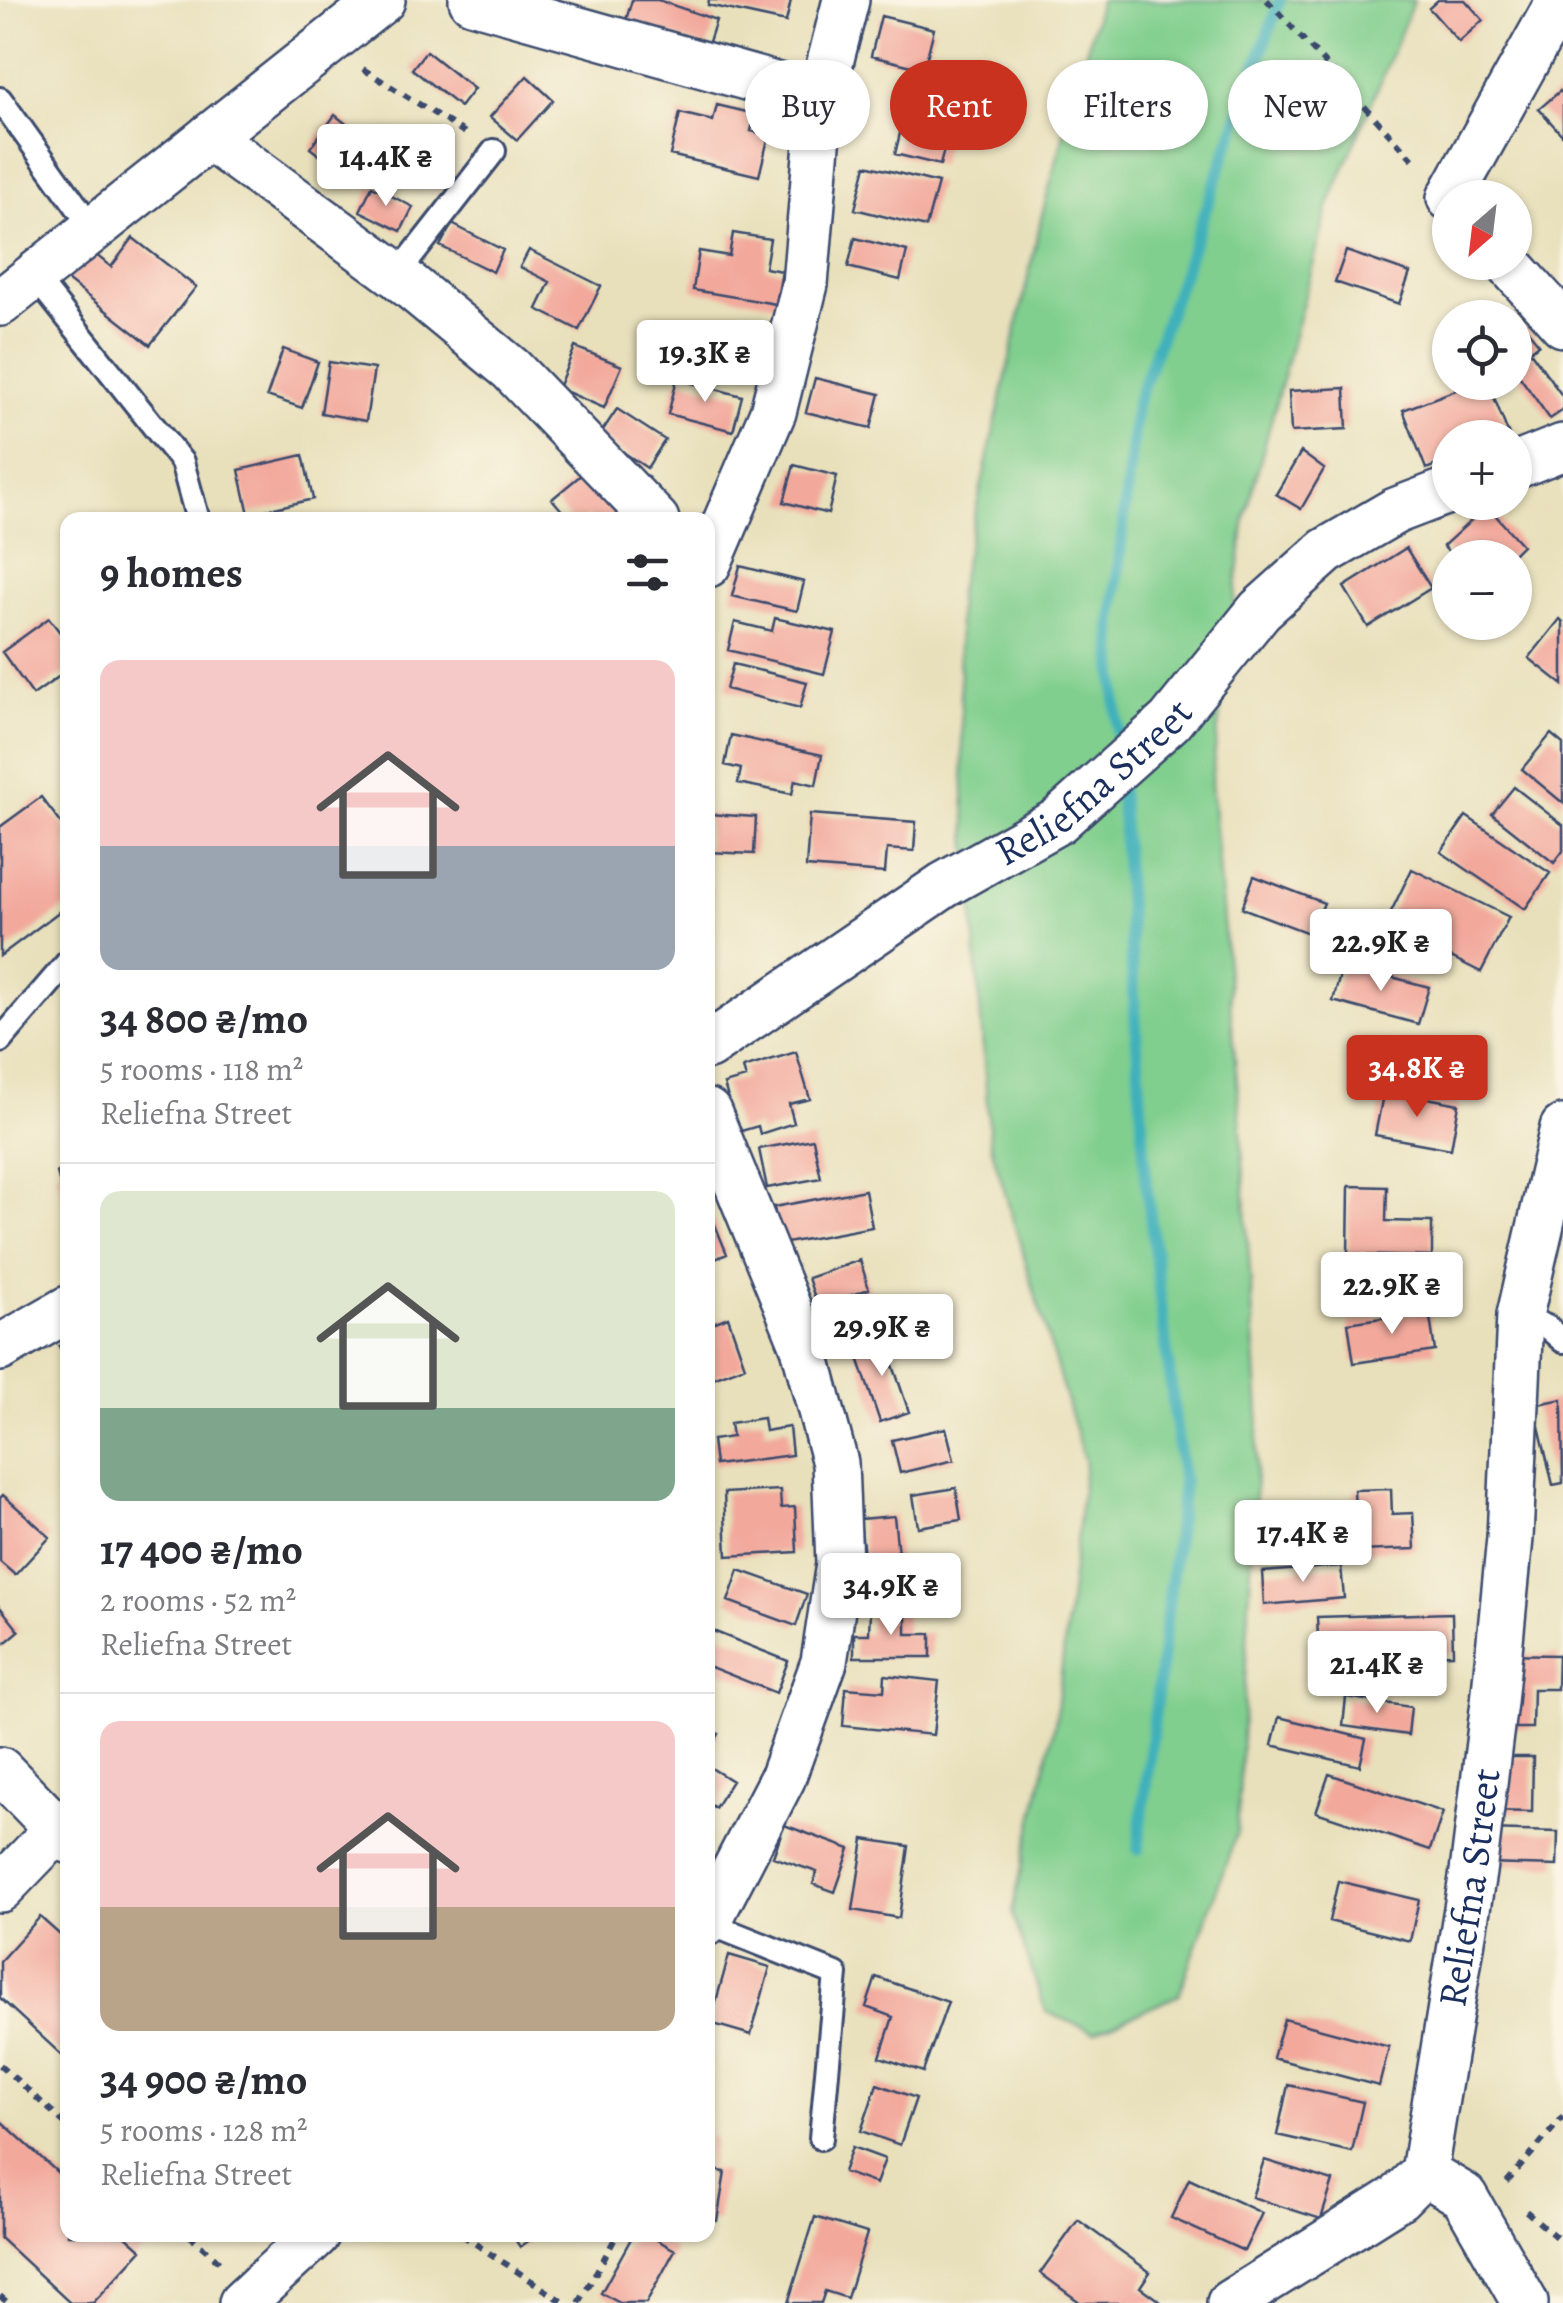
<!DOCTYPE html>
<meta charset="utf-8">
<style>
:root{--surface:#fff;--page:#f7f7f7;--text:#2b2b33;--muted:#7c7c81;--line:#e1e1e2;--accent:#c8321e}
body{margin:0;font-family:Alegreya,serif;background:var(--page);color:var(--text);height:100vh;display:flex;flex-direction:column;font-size:38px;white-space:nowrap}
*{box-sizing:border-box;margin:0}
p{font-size:32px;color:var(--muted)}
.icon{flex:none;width:55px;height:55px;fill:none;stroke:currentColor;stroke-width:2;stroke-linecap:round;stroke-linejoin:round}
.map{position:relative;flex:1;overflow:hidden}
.sheet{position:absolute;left:60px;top:512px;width:655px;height:1730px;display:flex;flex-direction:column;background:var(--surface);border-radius:20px;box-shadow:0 2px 8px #0004}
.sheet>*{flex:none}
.hud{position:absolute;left:745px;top:60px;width:668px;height:90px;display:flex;gap:20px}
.needle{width:65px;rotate:208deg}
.tools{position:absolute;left:1432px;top:180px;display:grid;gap:20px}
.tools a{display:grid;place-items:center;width:100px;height:100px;border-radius:50%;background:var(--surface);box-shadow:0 2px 8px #0004;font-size:50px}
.price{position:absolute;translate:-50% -85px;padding:0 22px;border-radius:10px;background:#fff;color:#222;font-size:32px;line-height:65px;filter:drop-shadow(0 2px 5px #0008)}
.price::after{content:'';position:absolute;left:50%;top:60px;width:30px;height:22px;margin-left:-15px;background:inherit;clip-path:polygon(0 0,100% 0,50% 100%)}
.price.current{background:var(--accent);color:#fff}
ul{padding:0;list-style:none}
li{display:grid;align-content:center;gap:20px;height:530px;padding:0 40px}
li+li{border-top:2px solid var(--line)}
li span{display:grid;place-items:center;height:310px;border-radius:20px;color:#555}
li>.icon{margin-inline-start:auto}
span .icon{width:180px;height:180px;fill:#fffc;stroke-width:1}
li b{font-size:42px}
h2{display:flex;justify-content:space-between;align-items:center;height:120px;padding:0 40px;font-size:42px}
.tag{padding:0 35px;border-radius:45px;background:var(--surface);box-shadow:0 2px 8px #0004;font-size:35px;line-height:90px}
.tag.current{background:var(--accent);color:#fff}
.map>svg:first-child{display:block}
.green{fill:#80cf8e;stroke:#4e7f76;stroke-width:2.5}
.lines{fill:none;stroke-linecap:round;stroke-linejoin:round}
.stream{stroke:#41b1bb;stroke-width:12}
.building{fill:#f2a99c}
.service-casing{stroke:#3a4a6c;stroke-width:28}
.minor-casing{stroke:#3a4a6c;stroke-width:50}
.path{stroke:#3a4a6c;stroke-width:6;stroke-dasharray:8 8;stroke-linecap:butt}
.service{stroke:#fff;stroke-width:22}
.minor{stroke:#fff;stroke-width:45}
.labels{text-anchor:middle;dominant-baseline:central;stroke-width:8;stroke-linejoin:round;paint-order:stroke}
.street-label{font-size:40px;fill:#1b2f5e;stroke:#fcf5e5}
</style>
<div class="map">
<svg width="1563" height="2303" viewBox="0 0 1563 2303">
<rect width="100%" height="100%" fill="#fcf5e5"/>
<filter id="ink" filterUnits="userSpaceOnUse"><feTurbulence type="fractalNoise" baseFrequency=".01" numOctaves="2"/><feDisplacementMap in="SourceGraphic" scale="20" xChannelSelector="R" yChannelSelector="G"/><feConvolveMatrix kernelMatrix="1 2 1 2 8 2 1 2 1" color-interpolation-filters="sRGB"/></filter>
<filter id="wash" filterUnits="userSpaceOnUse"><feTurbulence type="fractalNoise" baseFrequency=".0048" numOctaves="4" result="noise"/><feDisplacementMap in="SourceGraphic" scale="40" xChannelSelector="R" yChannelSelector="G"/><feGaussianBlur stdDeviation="2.25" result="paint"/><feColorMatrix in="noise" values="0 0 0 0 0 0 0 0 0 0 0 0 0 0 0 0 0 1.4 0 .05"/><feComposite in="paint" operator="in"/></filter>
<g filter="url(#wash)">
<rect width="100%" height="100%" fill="#e8e0bb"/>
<!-- green -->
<path class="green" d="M1100 0H1414L1329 205 1245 518 1211 782 1240 1116 1259 1414 1237 1832 1179 1995 1095 2032 1046 2012 1012 1912 1056 1718 1085 1463 990 1142 964 793 957 595 1043 211Z"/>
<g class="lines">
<!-- stream -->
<path class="stream" d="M1119 752 1112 627 1136 405 1280 0
M1120 782 1146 1182 1183 1484 1138 1849"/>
</g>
<g id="blocks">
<!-- building -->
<path class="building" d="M632 0H658L716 20 707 48 626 20Z
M709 0H791L786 22 708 5Z
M1438 0H1465L1483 20 1459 42 1429 8Z
M881 16 934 29 924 69 871 56Z
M426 51 474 89 460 107 412 69Z
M527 76 553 100 517 140 490 117Z
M1560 91 1563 94V136L1539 109Z
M908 100 954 111 940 165 895 154Z
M717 105 755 114 751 131 769 135 759 176 670 155 680 113 713 121Z
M335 115 359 134 335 167 310 148Z
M866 165 938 183 926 227 855 209Z
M372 186 413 207 401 231 360 211Z
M452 224 503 250 493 272 440 246Z
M733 233 770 239 765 268 782 271 776 304 693 290 699 251 729 256Z
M133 238 196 287 150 345 67 280 90 250 111 267Z
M855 238 907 251 900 280 848 267Z
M529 250 601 286 579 330 537 309 550 282 520 267Z
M1346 251 1410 273 1399 304 1335 282Z
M1524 326 1539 344 1530 351 1563 397V410L1550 419 1515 370V332Z
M575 347 622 366 604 408 558 388Z
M283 349 318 362 302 408 267 396Z
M329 362 374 369 366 421 321 413Z
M815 378 880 394 871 428 806 412Z
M677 379 742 396 733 431 668 414Z
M1477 382H1488L1510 438H1450V460L1426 469 1403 410Z
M1345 388 1347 429 1291 432 1289 391Z
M617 409 665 440 647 468 599 436Z
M1301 452 1324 469 1301 509 1276 494Z
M303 455 313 499 249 514 239 470Z
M794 465 837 476 828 514 784 502Z
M587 470 621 511 610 520H590L587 516 583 520H570L552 499Z
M1487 506 1522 545 1509 558H1454L1443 546Z
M1406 548 1431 588 1368 627 1344 587Z
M740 566 804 582 797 611 732 596Z
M49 618 68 643V670L33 695 2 652Z
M775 618 835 632 824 674 728 650 735 622 772 631Z
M1560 619 1563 622V685L1529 658Z
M733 664 807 682 800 708 726 689Z
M1551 734 1563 744V803L1522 769Z
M731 735 822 755 816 785 795 780 792 794 738 783 741 769 725 765Z
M1514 787 1563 825V851L1554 863 1492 814Z
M41 797 68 832V905L0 956V827Z
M708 814 756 817 754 854 708 852Z
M810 814 916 822 914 851 887 849 885 873 806 867Z
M1466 816 1550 873 1525 909 1441 852Z
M1412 869 1509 917 1481 972 1385 924Z
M1254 876 1324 903 1311 934 1242 908Z
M708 889H712L711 931H708Z
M1343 964 1429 987 1418 1024 1333 1001Z
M796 1052 810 1099 789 1104 794 1123 760 1134 758 1126 738 1132 724 1084 746 1078 743 1068Z
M1384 1090 1459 1104 1451 1149 1375 1135Z
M813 1139 821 1178 767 1188 759 1149Z
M68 1170V1210H66L57 1172Z
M1349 1186 1387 1187 1386 1221 1432 1222V1257L1348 1255Z
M865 1190 872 1227 781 1244 774 1207Z
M711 1215 727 1254 708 1262V1217Z
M860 1260 869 1289 818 1307 808 1278Z
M1429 1311 1435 1351 1354 1363 1348 1323Z
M728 1317 745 1366 708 1380V1325Z
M883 1336 909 1412 880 1422 854 1346Z
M68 1342V1365L59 1346Z
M1562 1399 1563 1483 1553 1485 1534 1405Z
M763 1418 765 1431 789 1427 792 1455 715 1465 712 1440 732 1437 730 1423Z
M946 1428 954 1460 900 1473 892 1440Z
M956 1488 961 1520 918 1527 913 1495Z
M1391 1489 1392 1514 1413 1513 1415 1549 1357 1551 1354 1490Z
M780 1490 781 1508 795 1507 797 1552 727 1556 724 1493Z
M3 1495 50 1537 15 1575 0 1562V1498Z
M894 1516 899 1563 865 1566 860 1519Z
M1341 1566 1344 1598 1264 1605 1262 1572Z
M739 1570 807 1594 796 1626 728 1601Z
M0 1607 19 1631 0 1647Z
M870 1610 906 1611V1634H931V1657H854V1634H869Z
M1452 1613 1453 1654 1319 1658 1317 1617Z
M708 1629 788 1661 776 1693 708 1666Z
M1503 1654 1558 1655 1557 1689H1533L1532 1728H1501Z
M885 1675 939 1681 933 1735 843 1726 846 1688 884 1691Z
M1346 1697 1411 1707 1408 1735 1343 1726Z
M1279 1717 1366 1739 1360 1766 1272 1745Z
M708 1728 719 1734 708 1753Z
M1496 1757H1533L1532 1812 1494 1811Z
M708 1766 732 1781 715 1808 708 1803Z
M1329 1774 1443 1812 1430 1850 1316 1812Z
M784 1825 850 1849 835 1892 813 1884 817 1872 773 1857Z
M1488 1830 1558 1832 1557 1866 1487 1864Z
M864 1839 909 1846 899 1918 853 1910Z
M1338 1881 1419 1900 1410 1941 1329 1921Z
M40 1917 68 1942V2061L0 1998V1961Z
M729 1955 770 1967 751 2035 710 2023Z
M876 1977 948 2002 923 2072 880 2057 893 2017 866 2007Z
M1284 2019 1389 2047 1379 2086 1273 2058Z
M877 2084 916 2098 900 2145 861 2131Z
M1288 2085 1363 2102 1352 2152 1277 2135Z
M0 2120 68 2182V2235H125L142 2250 93 2303H70L0 2238Z
M708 2136 715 2137 710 2167H708Z
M852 2147 885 2159 876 2184 843 2172Z
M1264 2160 1333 2181 1321 2219 1252 2197Z
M708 2169 725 2172 717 2221 708 2220Z
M1189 2179 1262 2213 1244 2251 1171 2218Z
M815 2217 867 2233 847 2298 825 2291 821 2303H788Z
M1078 2220 1150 2272 1140 2287 1162 2303H1081L1040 2273Z
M512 2235H537L520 2247Z
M633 2235H648L675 2250 646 2303H620L601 2293Z"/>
</g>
</g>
<g filter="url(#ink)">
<use href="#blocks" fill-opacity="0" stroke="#3a4a6c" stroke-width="2.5"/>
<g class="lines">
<defs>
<path id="service" d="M0 99 93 229
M397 275 494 151
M34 276 182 462 198 520
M0 1041 68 962
M1520 1315 1547 1327 1563 1341
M708 1923 836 1974 821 2138"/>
<g id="minor">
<path d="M472 0 821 98"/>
<path d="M209 137 397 275 511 369 656 520"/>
<path d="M1450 198 1560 0"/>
<path d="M1507 262 1563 324"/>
<path d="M0 303 382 0"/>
<path d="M1515 466 1563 447"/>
<path d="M708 564 773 412 805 284 821 98 846 0"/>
<path id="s1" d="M708 1046 944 885 1058 821 1170 721 1260 610 1326 551 1395 511 1450 490"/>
<path d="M708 1112 804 1347 835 1463 839 1564 824 1662 782 1779 708 1922"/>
<path d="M0 1348 68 1309"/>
<path d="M0 1770 68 1840"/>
<path d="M0 1889 57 1830"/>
<path id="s2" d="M1424 2172 1473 1872 1494 1702 1510 1538 1520 1315 1563 1128"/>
<path d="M1424 2172 1464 2196 1525 2303"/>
<path d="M242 2303 316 2235"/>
<path d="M1230 2303 1399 2197 1424 2172"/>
</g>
</defs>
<!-- service casing -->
<use href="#service" class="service-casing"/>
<!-- minor casing -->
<use href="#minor" class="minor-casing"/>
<!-- path -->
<path class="path" d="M1267 0 1418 165
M363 69 467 134
M0 2065 68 2126
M1507 2182 1563 2117
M1526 2211 1563 2243
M189 2235 222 2264
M462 2235 565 2303
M0 2296 8 2303
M579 2303 617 2235"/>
<!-- service -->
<use href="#service" class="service"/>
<!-- minor -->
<use href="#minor" class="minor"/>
</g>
</g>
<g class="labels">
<!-- street labels -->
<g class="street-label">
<text stroke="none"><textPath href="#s1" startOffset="468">Reliefna Street</textPath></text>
<text stroke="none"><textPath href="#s2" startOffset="288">Reliefna Street</textPath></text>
</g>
</g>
</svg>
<div class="tools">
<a><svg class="needle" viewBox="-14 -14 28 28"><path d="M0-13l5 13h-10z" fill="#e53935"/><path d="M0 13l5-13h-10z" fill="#7c7c81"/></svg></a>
<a><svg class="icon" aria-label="locate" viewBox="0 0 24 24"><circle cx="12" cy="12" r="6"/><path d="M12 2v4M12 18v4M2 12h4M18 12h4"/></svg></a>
<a>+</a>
<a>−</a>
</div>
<b class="price" style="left:386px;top:209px">14.4K ₴</b>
<b class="price" style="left:705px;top:405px">19.3K ₴</b>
<b class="price" style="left:1381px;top:994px">22.9K ₴</b>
<b class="price current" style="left:1417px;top:1120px">34.8K ₴</b>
<b class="price" style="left:1392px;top:1337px">22.9K ₴</b>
<b class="price" style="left:882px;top:1379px">29.9K ₴</b>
<b class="price" style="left:1303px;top:1585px">17.4K ₴</b>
<b class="price" style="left:891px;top:1638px">34.9K ₴</b>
<b class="price" style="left:1377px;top:1716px">21.4K ₴</b>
<div class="hud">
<a class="tag">Buy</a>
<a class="tag current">Rent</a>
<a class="tag">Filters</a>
<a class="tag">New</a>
</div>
<section class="sheet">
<h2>9 homes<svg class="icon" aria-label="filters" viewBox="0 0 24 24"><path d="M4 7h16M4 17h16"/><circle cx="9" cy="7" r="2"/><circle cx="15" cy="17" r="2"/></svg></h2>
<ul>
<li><span style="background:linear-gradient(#f6c9c9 60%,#9aa5b1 0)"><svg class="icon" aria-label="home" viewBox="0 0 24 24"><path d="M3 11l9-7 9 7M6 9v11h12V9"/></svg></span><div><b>34 800 ₴/mo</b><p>5 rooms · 118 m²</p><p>Reliefna Street</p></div></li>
<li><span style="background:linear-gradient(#dfe7d0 70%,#7fa58c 0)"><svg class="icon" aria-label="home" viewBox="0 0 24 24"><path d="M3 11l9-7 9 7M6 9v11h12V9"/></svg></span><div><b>17 400 ₴/mo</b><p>2 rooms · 52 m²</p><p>Reliefna Street</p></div></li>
<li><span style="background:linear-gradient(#f6c9c9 60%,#b9a48a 0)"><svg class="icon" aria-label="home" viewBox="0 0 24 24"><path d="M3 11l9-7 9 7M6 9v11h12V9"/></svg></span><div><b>34 900 ₴/mo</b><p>5 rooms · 128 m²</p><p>Reliefna Street</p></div></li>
</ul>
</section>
</div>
